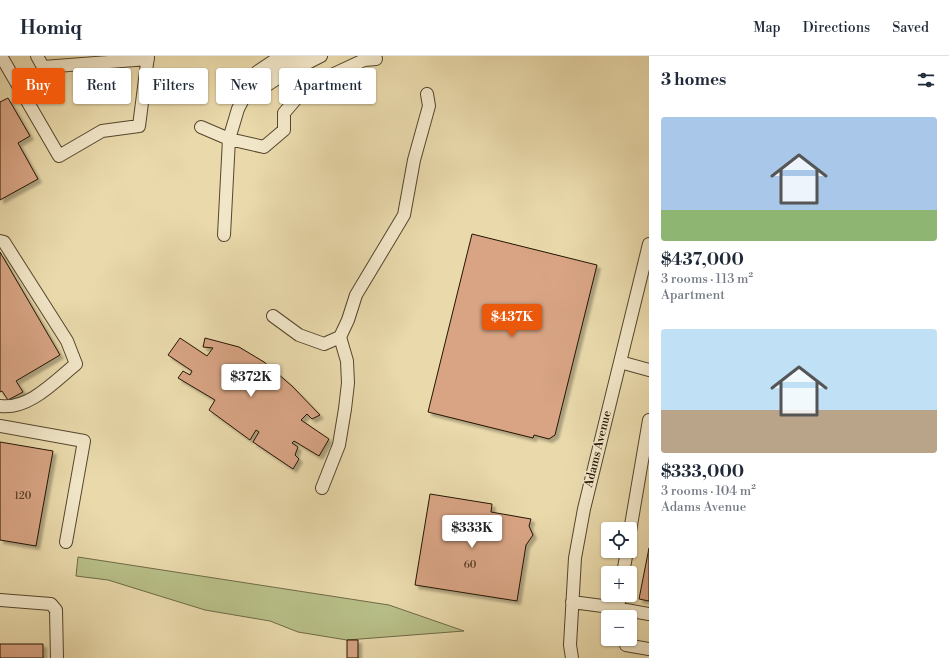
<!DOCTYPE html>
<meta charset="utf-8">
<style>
:root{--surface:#fff;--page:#f2f2f3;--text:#1f2937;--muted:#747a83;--line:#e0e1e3;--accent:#ea580c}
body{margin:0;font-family:"Libre Bodoni",serif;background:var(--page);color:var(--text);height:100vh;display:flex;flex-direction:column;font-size:15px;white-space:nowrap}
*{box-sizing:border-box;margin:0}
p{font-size:13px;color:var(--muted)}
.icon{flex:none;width:22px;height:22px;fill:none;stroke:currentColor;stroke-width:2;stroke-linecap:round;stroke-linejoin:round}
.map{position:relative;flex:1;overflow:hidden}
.drawer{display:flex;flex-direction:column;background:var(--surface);width:300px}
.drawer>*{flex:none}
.banner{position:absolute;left:12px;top:12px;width:380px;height:36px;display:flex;gap:8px}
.controls{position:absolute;left:601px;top:466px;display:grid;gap:8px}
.controls a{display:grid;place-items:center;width:36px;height:36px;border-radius:4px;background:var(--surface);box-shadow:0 1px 3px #0004;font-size:20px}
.price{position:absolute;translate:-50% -34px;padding:0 9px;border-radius:4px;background:#fff;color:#222;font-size:13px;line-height:26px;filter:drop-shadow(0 1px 2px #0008)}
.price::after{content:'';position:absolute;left:50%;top:24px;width:12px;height:9px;margin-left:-6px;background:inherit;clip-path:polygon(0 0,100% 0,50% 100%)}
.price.current{background:var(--accent);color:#fff}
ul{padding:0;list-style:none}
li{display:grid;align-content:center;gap:8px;height:212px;padding:0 12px}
li span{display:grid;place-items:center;height:124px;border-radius:4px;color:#555}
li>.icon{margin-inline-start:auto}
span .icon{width:72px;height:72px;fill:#fffc;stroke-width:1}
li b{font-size:17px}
h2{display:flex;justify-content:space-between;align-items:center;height:48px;padding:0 12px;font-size:17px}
.chip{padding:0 14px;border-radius:4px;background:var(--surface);box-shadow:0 1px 3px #0004;font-size:14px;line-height:36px}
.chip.current{background:var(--accent);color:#fff}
header{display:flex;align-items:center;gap:24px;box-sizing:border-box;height:56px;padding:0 20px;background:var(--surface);border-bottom:1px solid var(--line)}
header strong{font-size:19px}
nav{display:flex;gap:22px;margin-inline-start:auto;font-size:14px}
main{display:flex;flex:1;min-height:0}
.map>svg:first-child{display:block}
.green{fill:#b8bf88;stroke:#6e6a46}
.building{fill:#d8a484;stroke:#241503;filter:url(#shadow)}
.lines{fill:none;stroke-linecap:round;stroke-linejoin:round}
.minor-casing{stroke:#55462d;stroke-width:14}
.minor{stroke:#f1e6c8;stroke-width:12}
.labels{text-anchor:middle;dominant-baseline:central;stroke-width:3;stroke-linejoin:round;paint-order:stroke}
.number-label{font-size:10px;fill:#513923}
.street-label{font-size:12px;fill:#241503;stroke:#f1e6c8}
</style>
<header>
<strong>Homiq</strong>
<nav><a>Map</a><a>Directions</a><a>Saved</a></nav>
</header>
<main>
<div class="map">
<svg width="649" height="602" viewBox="0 0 649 602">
<defs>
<filter id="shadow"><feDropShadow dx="3.5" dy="3.5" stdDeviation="1" flood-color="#0004"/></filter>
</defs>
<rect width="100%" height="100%" fill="#e9d9ab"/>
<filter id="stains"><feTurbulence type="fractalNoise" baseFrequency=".005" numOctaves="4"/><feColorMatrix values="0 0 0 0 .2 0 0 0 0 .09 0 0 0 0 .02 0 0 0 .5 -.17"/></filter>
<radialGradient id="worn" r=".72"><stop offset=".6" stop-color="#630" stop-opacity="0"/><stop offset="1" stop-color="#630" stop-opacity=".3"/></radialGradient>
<!-- green -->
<path class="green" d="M78 501 389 549 464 575 347 584 298 576 270 565 205 554 108 524 76 520Z"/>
<!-- building -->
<path class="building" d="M8 42 30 80 18 87 38 123 0 144V46Z
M472 178 597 209 555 379 549 383 534 379 533 382 428 356Z
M0 196 60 299 16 325 23 336 8 344 2 335 0 336Z
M180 282 207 300 213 292 203 291 205 282 239 291 264 306 292 330 320 359 312 363 307 358 301 364 329 383 319 400 294 385 292 387 298 391 295 399 299 403 293 413 253 386 259 376 256 374 250 384 209 354 215 344 178 322 183 315 190 319 192 315 168 299Z
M0 386 53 395 36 490 0 484Z
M430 438 492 448 491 456 531 463 529 470 533 479 526 489 517 545 415 529Z
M649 492V545L639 543Z
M347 584H358V602H347Z
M0 588H43V602H0Z"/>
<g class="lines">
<defs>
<path id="minor" d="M1 0 59 100 102 75 139 70 148 0
M37 0 43 11 148 3
M281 0 257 16 238 53 229 83 264 91 284 74V57L306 31 364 4 376 3
M253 32 275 10 303 0
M245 40 255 37 278 22 321 0
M201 71 229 83 224 179
M0 185 4 186 67 285 76 308C55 325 29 354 0 350
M273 260 299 279 324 288 340 281 348 264 356 239 404 159 414 104 429 50 427 38
M620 306 649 314
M0 370 84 385 66 486
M322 432 339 389 345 353 348 327 347 305 340 281
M630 475 649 364
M623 517 627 495
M620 539 618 552 626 554V561
M0 544 51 548 56 554 57 602
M572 546 618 552
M626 554 649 558
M626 583V589L649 593
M572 602 570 589 575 502 584 453 649 188"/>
</defs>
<!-- minor casing -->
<use href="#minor" class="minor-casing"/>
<!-- minor -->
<use href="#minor" class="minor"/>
</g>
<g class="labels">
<!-- number labels -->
<g class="number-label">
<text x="23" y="440">120</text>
<text x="470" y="509">60</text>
</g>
<!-- street labels -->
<g class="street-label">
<text transform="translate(598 393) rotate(-76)">Adams Avenue</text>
</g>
</g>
<rect width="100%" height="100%" filter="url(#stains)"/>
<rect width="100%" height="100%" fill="url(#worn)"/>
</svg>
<div class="controls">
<a><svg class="icon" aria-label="locate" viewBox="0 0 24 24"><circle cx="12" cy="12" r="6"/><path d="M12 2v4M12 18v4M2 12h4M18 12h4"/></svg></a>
<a>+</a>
<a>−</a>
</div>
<b class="price current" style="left:512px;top:282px">$437K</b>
<b class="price" style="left:251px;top:342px">$372K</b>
<b class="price" style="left:472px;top:493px">$333K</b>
<div class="banner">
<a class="chip current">Buy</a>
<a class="chip">Rent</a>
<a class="chip">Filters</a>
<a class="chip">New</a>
<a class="chip">Apartment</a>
</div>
</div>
<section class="drawer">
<h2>3 homes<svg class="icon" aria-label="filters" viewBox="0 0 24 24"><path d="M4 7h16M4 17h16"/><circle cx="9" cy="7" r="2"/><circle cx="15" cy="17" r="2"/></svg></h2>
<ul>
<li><span style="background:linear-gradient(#a9c7e8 75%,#8fb573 0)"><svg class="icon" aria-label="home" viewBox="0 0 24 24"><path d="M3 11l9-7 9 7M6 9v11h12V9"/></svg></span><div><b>$437,000</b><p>3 rooms · 113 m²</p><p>Apartment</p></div></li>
<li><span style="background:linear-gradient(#bfe0f5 65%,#b9a48a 0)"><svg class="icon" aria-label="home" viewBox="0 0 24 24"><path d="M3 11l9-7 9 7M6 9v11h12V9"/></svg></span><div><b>$333,000</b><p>3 rooms · 104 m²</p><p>Adams Avenue</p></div></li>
</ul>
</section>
</main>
